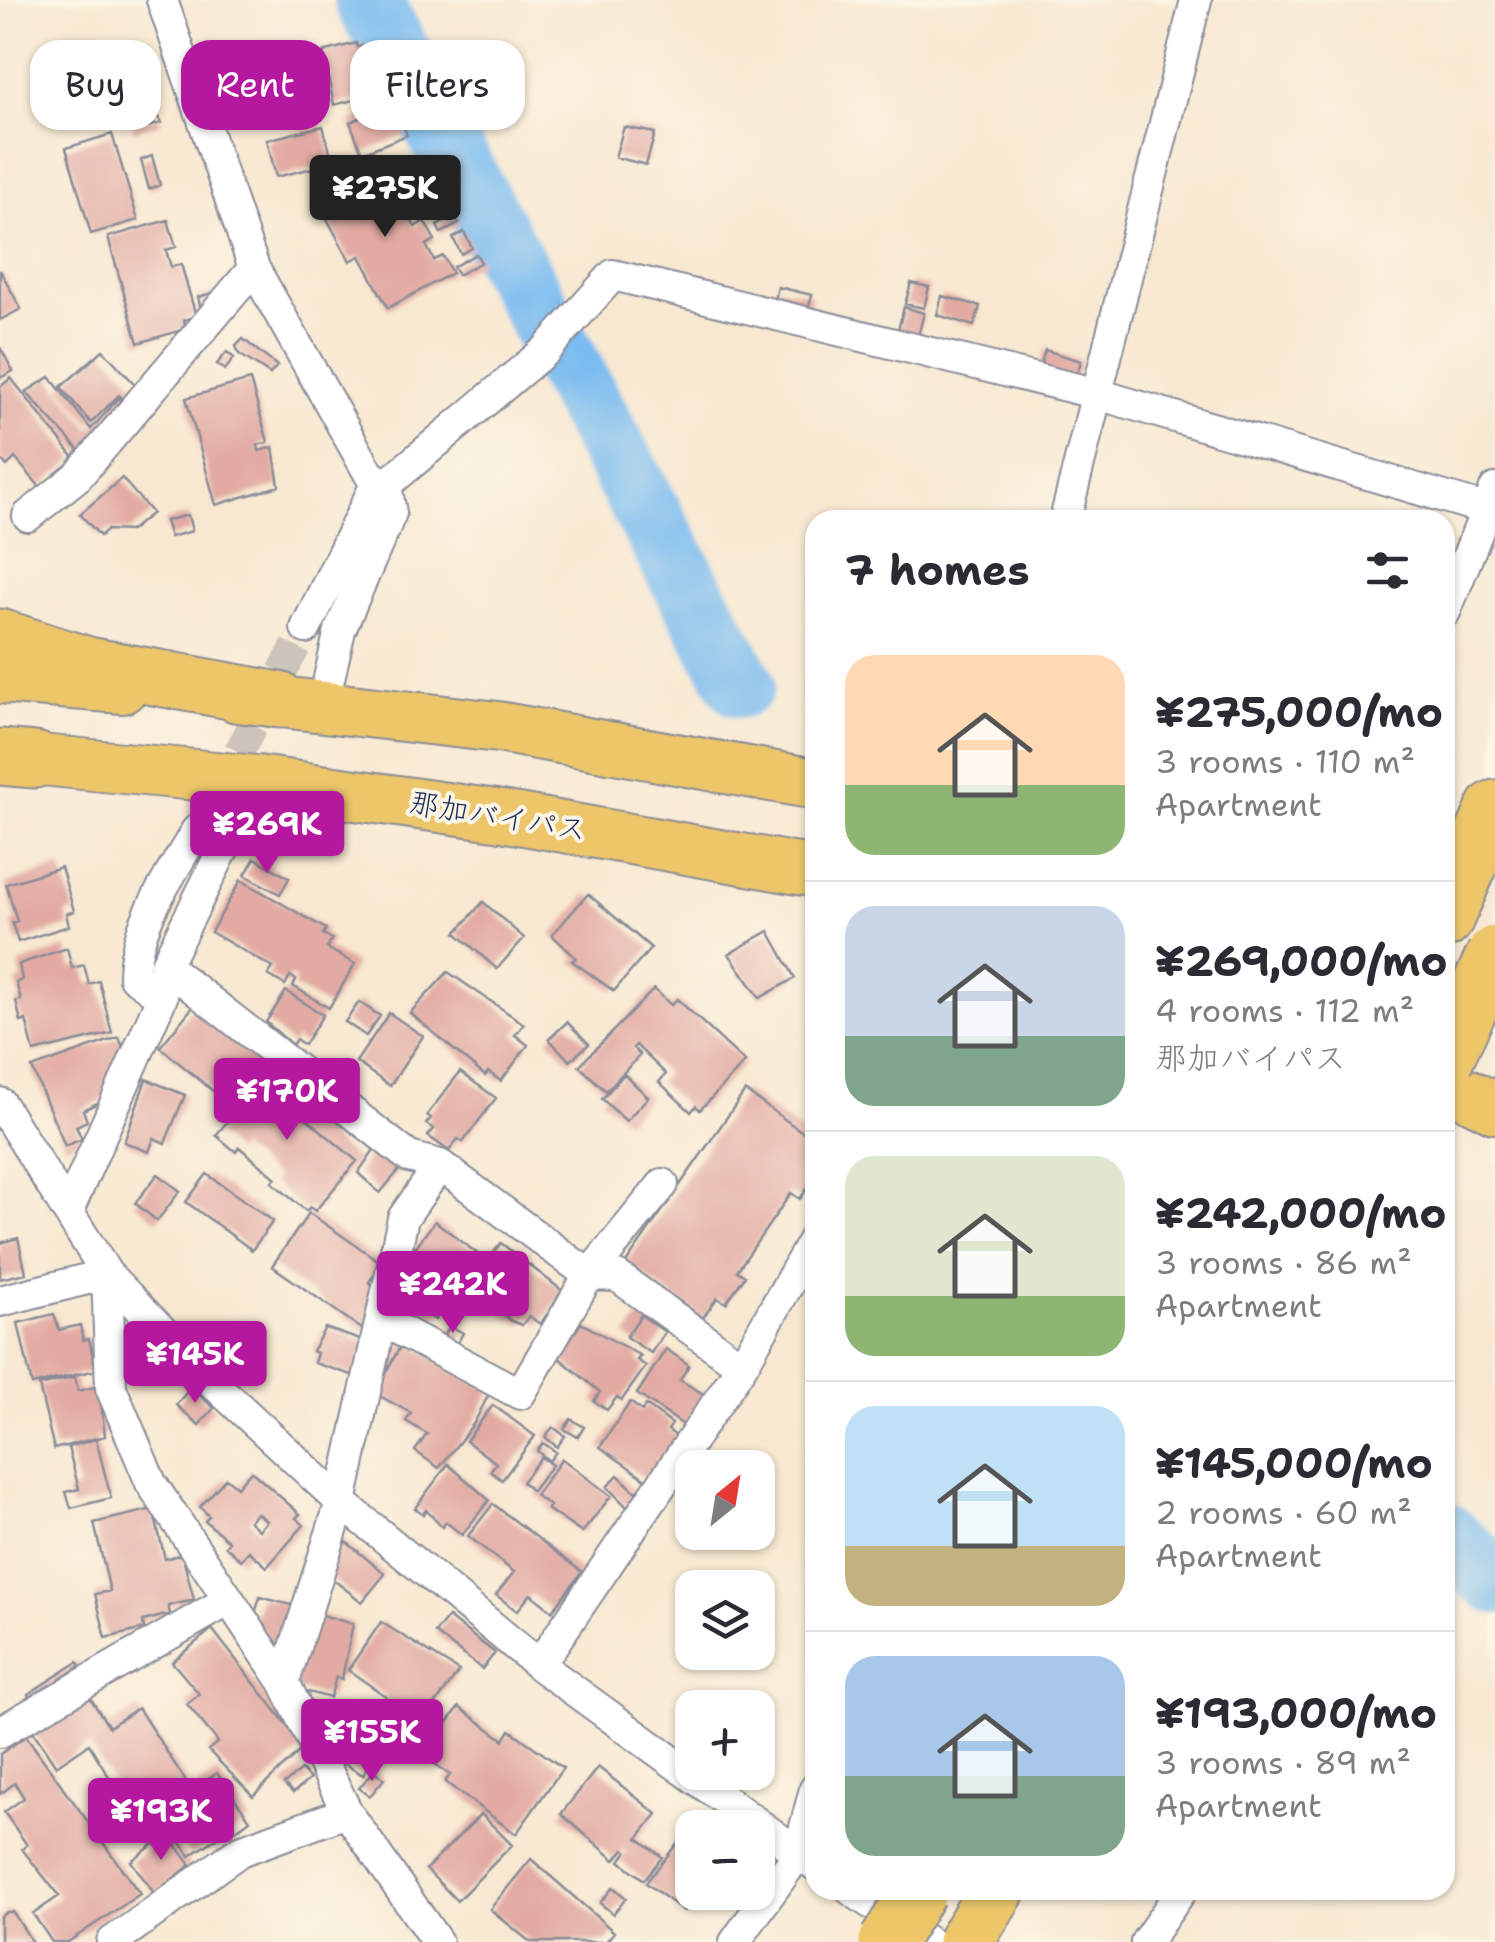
<!DOCTYPE html>
<meta charset="utf-8">
<style>
:root{--surface:#fff;--page:#f2f2f3;--text:#2b2b33;--muted:#7c7c81;--line:#e1e1e2;--accent:#b5179e}
body{margin:0;font-family:"Shantell Sans","Klee One",sans-serif;background:var(--page);color:var(--text);height:100vh;display:flex;flex-direction:column;font-size:38px;white-space:nowrap}
*{box-sizing:border-box;margin:0}
p{font-size:32px;color:var(--muted)}
.icon{flex:none;width:55px;height:55px;fill:none;stroke:currentColor;stroke-width:2;stroke-linecap:round;stroke-linejoin:round}
.map{position:relative;flex:1;overflow:hidden}
.panel{position:absolute;left:805px;top:510px;width:650px;height:1390px;display:flex;flex-direction:column;background:var(--surface);border-radius:30px;box-shadow:0 2px 8px #0004}
.panel>*{flex:none}
.banner{position:absolute;left:30px;top:40px;width:625px;height:90px;display:flex;gap:20px}
.needle{width:65px;rotate:30deg}
.tools{position:absolute;left:675px;top:1450px;display:grid;gap:20px}
.tools a{display:grid;place-items:center;width:100px;height:100px;border-radius:20px;background:var(--surface);box-shadow:0 2px 8px #0004;font-size:50px}
.price{position:absolute;translate:-50% -85px;padding:0 22px;border-radius:10px;background:var(--accent);color:#fff;font-size:32px;line-height:65px;filter:drop-shadow(0 2px 5px #0008)}
.price::after{content:'';position:absolute;left:50%;top:60px;width:30px;height:22px;margin-left:-15px;background:inherit;clip-path:polygon(0 0,100% 0,50% 100%)}
.price.active{background:#222;color:#fff}
ul{padding:0;list-style:none}
li{display:flex;align-items:center;gap:30px;height:250px;padding:0 40px}
li+li{border-top:2px solid var(--line)}
li span{display:grid;place-items:center;flex:none;width:280px;height:200px;border-radius:30px;color:#555}
li>.icon{margin-inline-start:auto}
span .icon{width:120px;height:120px;fill:#fffc;stroke-width:1}
li b{font-size:42px}
h2{display:flex;justify-content:space-between;align-items:center;height:120px;padding:0 40px;font-size:42px}
.pill{padding:0 35px;border-radius:30px;background:var(--surface);box-shadow:0 2px 8px #0004;font-size:35px;line-height:90px}
.pill.active{background:var(--accent);color:#fff}
.map>svg:first-child{display:block}
.lines{fill:none;stroke-linecap:round;stroke-linejoin:round}
.river{stroke:#7abcf0;stroke-width:68}
.building{fill:#e2aaa3;fill-rule:evenodd}
.minor-tunnel{stroke:#ccc3ba;stroke-width:30;stroke-dasharray:30 15;stroke-linecap:butt}
.minor-casing{stroke:#8a8c98;stroke-width:34}
.trunk-casing{stroke:#8a8c98;stroke-width:54}
.motorway-casing{stroke:#8a8c98;stroke-width:59}
.minor{stroke:#fff;stroke-width:30}
.trunk{stroke:#ecc669;stroke-width:50}
.motorway{stroke:#ecc669;stroke-width:55}
.motorway-bridge-casing{stroke:#8a8c98;stroke-width:59;stroke-linecap:butt}
.motorway-bridge{stroke:#ecc669;stroke-width:55}
.labels{text-anchor:middle;dominant-baseline:central;stroke-width:8;stroke-linejoin:round;paint-order:stroke}
.street-label{font-size:30px;fill:#1b2f5e;stroke:#fcf5e5}
</style>
<div class="map">
<svg width="1495" height="1942" viewBox="0 0 1495 1942">
<rect width="100%" height="100%" fill="#fcf5e5"/>
<filter id="ink" filterUnits="userSpaceOnUse"><feTurbulence type="fractalNoise" baseFrequency=".01" numOctaves="2"/><feDisplacementMap in="SourceGraphic" scale="20" xChannelSelector="R" yChannelSelector="G"/><feConvolveMatrix kernelMatrix="1 2 1 2 8 2 1 2 1" color-interpolation-filters="sRGB"/></filter>
<filter id="wash" filterUnits="userSpaceOnUse"><feTurbulence type="fractalNoise" baseFrequency=".0048" numOctaves="4" result="noise"/><feDisplacementMap in="SourceGraphic" scale="40" xChannelSelector="R" yChannelSelector="G"/><feGaussianBlur stdDeviation="2.25" result="paint"/><feColorMatrix in="noise" values="0 0 0 0 0 0 0 0 0 0 0 0 0 0 0 0 0 1.4 0 .05"/><feComposite in="paint" operator="in"/></filter>
<g filter="url(#wash)">
<rect width="100%" height="100%" fill="#f8e8d1"/>
<g class="lines">
<!-- river -->
<path class="river" d="M368 0 741 684
M1445 1536 1495 1580"/>
</g>
<g id="blocks">
<!-- building -->
<path class="building" d="M356 43 357 47 365 45 373 75 379 74 384 92 334 105 323 52Z
M294 61 297 71 307 68 315 98 264 112 258 93 267 91 261 70Z
M390 91 407 135 362 153 350 122 365 116 360 103Z
M159 117 161 123 133 131 132 125Z
M323 126 333 163 276 177 267 140Z
M624 127 655 133 646 165 615 157Z
M112 134 138 220 91 234 66 148Z
M152 156 160 185 149 189 141 160Z
M385 171 395 190 386 196 394 211 403 206 415 227 424 221 435 240 426 245 434 260 443 256 452 273 388 308 360 256 350 261 320 206Z
M455 216 459 224 441 233 437 226Z
M168 220 176 247 166 250 171 267 181 264 196 316 184 320 186 329 138 343 108 237Z
M464 232 472 248 461 254 453 238Z
M476 254 481 262 458 275 453 267Z
M0 270 21 309 0 320Z
M911 283 929 287 924 308 905 304Z
M778 287 812 295 807 313 774 304Z
M212 293 217 311 202 315 198 297Z
M942 296 980 306 974 326 937 315Z
M904 307 924 313 918 336 898 330Z
M243 339 277 366 270 374 239 354 236 346Z
M0 347 13 371 0 378Z
M103 350 142 392 132 408 119 395 91 423 61 387Z
M1045 350 1081 361 1073 387 1037 376Z
M227 352 234 358 225 370 217 364Z
M50 377 91 429 119 398 130 409 85 457 26 392Z
M11 378 75 459 40 487 15 458 7 466 0 458V387Z
M250 380 268 442 258 445 259 451 273 447 279 486 216 505 186 398Z
M122 478 152 513 130 531 107 530 100 536 80 514Z
M188 515 192 531 170 537 165 521Z
M255 858 289 878 280 894 245 875Z
M61 867 74 911 66 914 69 926 18 942 12 923 17 921 6 884Z
M241 880 326 929 323 934 332 939 327 948 355 964 329 1008 293 986 296 980 290 976 285 985 268 975 273 968 211 932Z
M588 894 651 948 614 991 572 961 576 958 552 935Z
M483 902 524 938 497 969 456 933Z
M769 931 795 978 760 998 729 954Z
M67 948 72 968 84 965 89 984 99 981 112 1033 34 1052 26 1020 21 1022 16 1001 21 1000 16 982 22 980 19 964Z
M448 972 524 1024 515 1035 528 1045 501 1081 488 1072 485 1076 410 1013Z
M654 989 671 1005 677 999 745 1062 700 1110 696 1106 691 1112 659 1082 666 1074 636 1045 633 1048 640 1055 606 1091 579 1066Z
M286 991 323 1015 304 1045 296 1039 292 1045 266 1022Z
M359 1002 380 1016 366 1036 345 1022Z
M196 1003 262 1059 226 1102 160 1047Z
M389 1013 423 1036 390 1086 356 1062Z
M567 1022 589 1044 570 1061 549 1039Z
M119 1037 123 1048 102 1101 83 1110 87 1121 76 1126 82 1139 65 1146 32 1068Z
M278 1061 302 1082 286 1101 357 1161 315 1211 310 1207 306 1211 272 1182 276 1178 239 1147 236 1152 216 1135 257 1087 276 1103 282 1097 262 1081Z
M460 1072 496 1098 463 1142 458 1139 449 1151 428 1136 434 1129 426 1124 431 1118 427 1115Z
M624 1074 648 1097 626 1121 602 1099Z
M146 1079 185 1095 165 1143 154 1138 149 1152 124 1142Z
M745 1091 815 1141 811 1166 815 1177 800 1199 791 1193 737 1271 745 1276 726 1303 717 1298 703 1318 626 1263Z
M375 1148 400 1169 380 1193 358 1173Z
M158 1174 180 1191 157 1221 135 1203Z
M207 1174 273 1221 252 1250 186 1202Z
M309 1213 382 1263 369 1282 379 1290 369 1334 272 1266Z
M435 1221 483 1258 435 1320 404 1296 417 1278 409 1272 419 1259 411 1253Z
M18 1238 26 1273 0 1279V1243Z
M501 1243 564 1292 540 1324 529 1316 522 1325 511 1321 469 1283Z
M54 1314 59 1330 80 1325 83 1340 89 1339 96 1370 32 1385 18 1323Z
M641 1315 665 1332 651 1353 626 1337Z
M581 1323 641 1356 637 1360 646 1366 622 1400 617 1397 607 1410 594 1401 600 1392 558 1357Z
M450 1326 463 1333 455 1347 442 1339Z
M325 1328 366 1342 355 1376 314 1363 317 1353 312 1351Z
M404 1340 491 1390 474 1423 439 1468 415 1451 427 1434 406 1421 411 1413 374 1393Z
M666 1349 689 1365 680 1380 705 1395 685 1426 637 1394Z
M75 1377 78 1391 99 1386 105 1436 54 1449 39 1386Z
M191 1387 214 1408 199 1425 176 1405Z
M630 1402 642 1411 646 1405 672 1424 668 1430 677 1437 647 1480 600 1447Z
M493 1405 535 1436 502 1480 490 1471 496 1463 466 1441Z
M571 1419 584 1427 578 1437 564 1429Z
M553 1427 565 1436 557 1447 545 1437Z
M96 1439 111 1498 71 1508 66 1492 79 1489 68 1447Z
M543 1443 556 1452 549 1461 537 1451Z
M541 1457 552 1465 532 1491 522 1482Z
M562 1459 611 1496 582 1533 547 1509 550 1506 535 1495Z
M448 1464 489 1500 462 1535 446 1522 442 1527 426 1510 423 1514 415 1508Z
M251 1471 300 1514 296 1518 304 1525 267 1567 249 1551 241 1560 225 1546 229 1541 205 1521 209 1516 200 1507 226 1478 237 1487ZM257 1513 267 1521 259 1530 249 1521Z
M618 1475 639 1495 628 1508 607 1487Z
M493 1504 582 1572 552 1611 531 1594 517 1611 496 1595 514 1572 468 1536Z
M153 1509 165 1559 182 1554 194 1600 168 1606 170 1614 143 1621 144 1629 106 1638 95 1594 110 1591 94 1523Z
M337 1534 385 1574 362 1602 326 1574Z
M260 1597 299 1607 273 1661 251 1627Z
M315 1613 353 1624 342 1679 336 1677 330 1698 294 1688Z
M448 1617 495 1653 482 1669 435 1633Z
M381 1622 459 1671 420 1726 384 1708 387 1697 348 1670Z
M212 1629 304 1747 253 1796 208 1750 218 1742 187 1704 199 1694 172 1662Z
M78 1662 80 1666 30 1699 28 1694Z
M87 1693 109 1727 138 1708 188 1784 181 1788 188 1799 193 1795 220 1836 190 1856 162 1814 153 1820 147 1812 133 1816 89 1744 56 1766 32 1730Z
M459 1707 504 1740 510 1730 563 1768 516 1834 445 1782 450 1775 424 1756Z
M405 1735 415 1741 409 1751 398 1744Z
M26 1736 140 1894 68 1942H52L33 1914 59 1896 22 1849 27 1845 4 1812 24 1798 15 1783 0 1794V1754Z
M355 1749 372 1760 363 1775 345 1764Z
M598 1767 657 1814 638 1838 662 1857 644 1880 620 1861 627 1851 624 1849 615 1860 561 1814Z
M301 1770 310 1779 293 1793 284 1784Z
M374 1771 384 1779 370 1796 359 1788Z
M217 1773 250 1820 231 1834 198 1786Z
M481 1814 512 1845 457 1901 426 1869Z
M690 1827 692 1892H699L684 1911 646 1883Z
M168 1834 191 1865 154 1893 131 1861Z
M531 1859 614 1932 606 1942H530L490 1909Z
M613 1887 626 1898 613 1914 600 1903Z
M7 1912H13L32 1942H0V1917Z"/>
</g>
</g>
<g filter="url(#ink)">
<use href="#blocks" fill-opacity="0" stroke="#8a8c98" stroke-width="2.5"/>
<g class="lines">
<!-- minor-tunnel -->
<path class="minor-tunnel" d="M196 831 306 628"/>
<defs>
<path id="minor" d="M162 0 254 268 370 475 386 485 545 351 613 275 1094 393 1495 512
M28 516 78 476 254 268
M1065 520 1196 0
M1445 612 1495 489
M306 628 378 480
M323 705 340 630 391 513 386 485
M165 966 409 1157 440 1165 589 1275 617 1276 742 1366
M162 997 134 977C134 924 171 876 196 831
M0 1103 107 1274 214 1384 341 1502 539 1665 815 1865
M68 1211 162 997 165 966 257 781
M107 1274 111 1388 151 1483 284 1682 347 1812 437 1942
M0 1301 107 1274
M381 1320 520 1394 589 1275 663 1184
M539 1665 742 1366 815 1237
M284 1682 341 1502 403 1218 440 1165
M0 1732 229 1600
M851 1890 928 1942
M112 1942 240 1851 347 1812
M735 1942 798 1854 815 1789
M1146 1942 1182 1890"/>
<path id="trunk" d="M0 678 122 688
M237 697 498 727 815 784
M0 756 257 781 496 815 815 872
M1445 1083 1495 1108"/>
<path id="motorway" d="M0 637 88 665 279 700
M0 757 35 760
M1445 920 1495 808
M965 1942 997 1890"/>
</defs>
<!-- minor casing -->
<use href="#minor" class="minor-casing"/>
<!-- trunk casing -->
<use href="#trunk" class="trunk-casing"/>
<!-- motorway casing -->
<use href="#motorway" class="motorway-casing"/>
<!-- minor -->
<use href="#minor" class="minor"/>
<!-- trunk -->
<use href="#trunk" class="trunk"/>
<!-- motorway -->
<use href="#motorway" class="motorway"/>
<defs>
<path id="motorway-bridge" d="M1445 1060 1495 954
M887 1942 919 1890"/>
</defs>
<!-- motorway-bridge casing -->
<use href="#motorway-bridge" class="motorway-bridge-casing"/>
<!-- motorway-bridge -->
<use href="#motorway-bridge" class="motorway-bridge"/>
</g>
</g>
<g class="labels">
<!-- street labels -->
<g class="street-label">
<text transform="translate(498 816) rotate(9)">那加バイパス</text>
</g>
</g>
</svg>
<div class="tools">
<a><svg class="needle" viewBox="-14 -14 28 28"><path d="M0-13l5 13h-10z" fill="#e53935"/><path d="M0 13l5-13h-10z" fill="#7c7c81"/></svg></a>
<a><svg class="icon" aria-label="layers" viewBox="0 0 24 24"><path d="M12 4l9 5-9 5-9-5zM3 14l9 5 9-5"/></svg></a>
<a>+</a>
<a>−</a>
</div>
<b class="price active" style="left:385px;top:240px">¥275K</b>
<b class="price" style="left:267px;top:876px">¥269K</b>
<b class="price" style="left:287px;top:1143px">¥170K</b>
<b class="price" style="left:453px;top:1336px">¥242K</b>
<b class="price" style="left:195px;top:1406px">¥145K</b>
<b class="price" style="left:372px;top:1784px">¥155K</b>
<b class="price" style="left:161px;top:1863px">¥193K</b>
<div class="banner">
<a class="pill">Buy</a>
<a class="pill active">Rent</a>
<a class="pill">Filters</a>
</div>
<section class="panel">
<h2>7 homes<svg class="icon" aria-label="filters" viewBox="0 0 24 24"><path d="M4 7h16M4 17h16"/><circle cx="9" cy="7" r="2"/><circle cx="15" cy="17" r="2"/></svg></h2>
<ul>
<li><span style="background:linear-gradient(#ffd9b3 65%,#8fb573 0)"><svg class="icon" aria-label="home" viewBox="0 0 24 24"><path d="M3 11l9-7 9 7M6 9v11h12V9"/></svg></span><div><b>¥275,000/mo</b><p>3 rooms · 110 m²</p><p>Apartment</p></div></li>
<li><span style="background:linear-gradient(#c9d6e8 65%,#7fa58c 0)"><svg class="icon" aria-label="home" viewBox="0 0 24 24"><path d="M3 11l9-7 9 7M6 9v11h12V9"/></svg></span><div><b>¥269,000/mo</b><p>4 rooms · 112 m²</p><p>那加バイパス</p></div></li>
<li><span style="background:linear-gradient(#dfe7d0 70%,#8fb573 0)"><svg class="icon" aria-label="home" viewBox="0 0 24 24"><path d="M3 11l9-7 9 7M6 9v11h12V9"/></svg></span><div><b>¥242,000/mo</b><p>3 rooms · 86 m²</p><p>Apartment</p></div></li>
<li><span style="background:linear-gradient(#bfe0f5 70%,#c2b280 0)"><svg class="icon" aria-label="home" viewBox="0 0 24 24"><path d="M3 11l9-7 9 7M6 9v11h12V9"/></svg></span><div><b>¥145,000/mo</b><p>2 rooms · 60 m²</p><p>Apartment</p></div></li>
<li><span style="background:linear-gradient(#a9c7e8 60%,#7fa58c 0)"><svg class="icon" aria-label="home" viewBox="0 0 24 24"><path d="M3 11l9-7 9 7M6 9v11h12V9"/></svg></span><div><b>¥193,000/mo</b><p>3 rooms · 89 m²</p><p>Apartment</p></div></li>
</ul>
</section>
</div>
